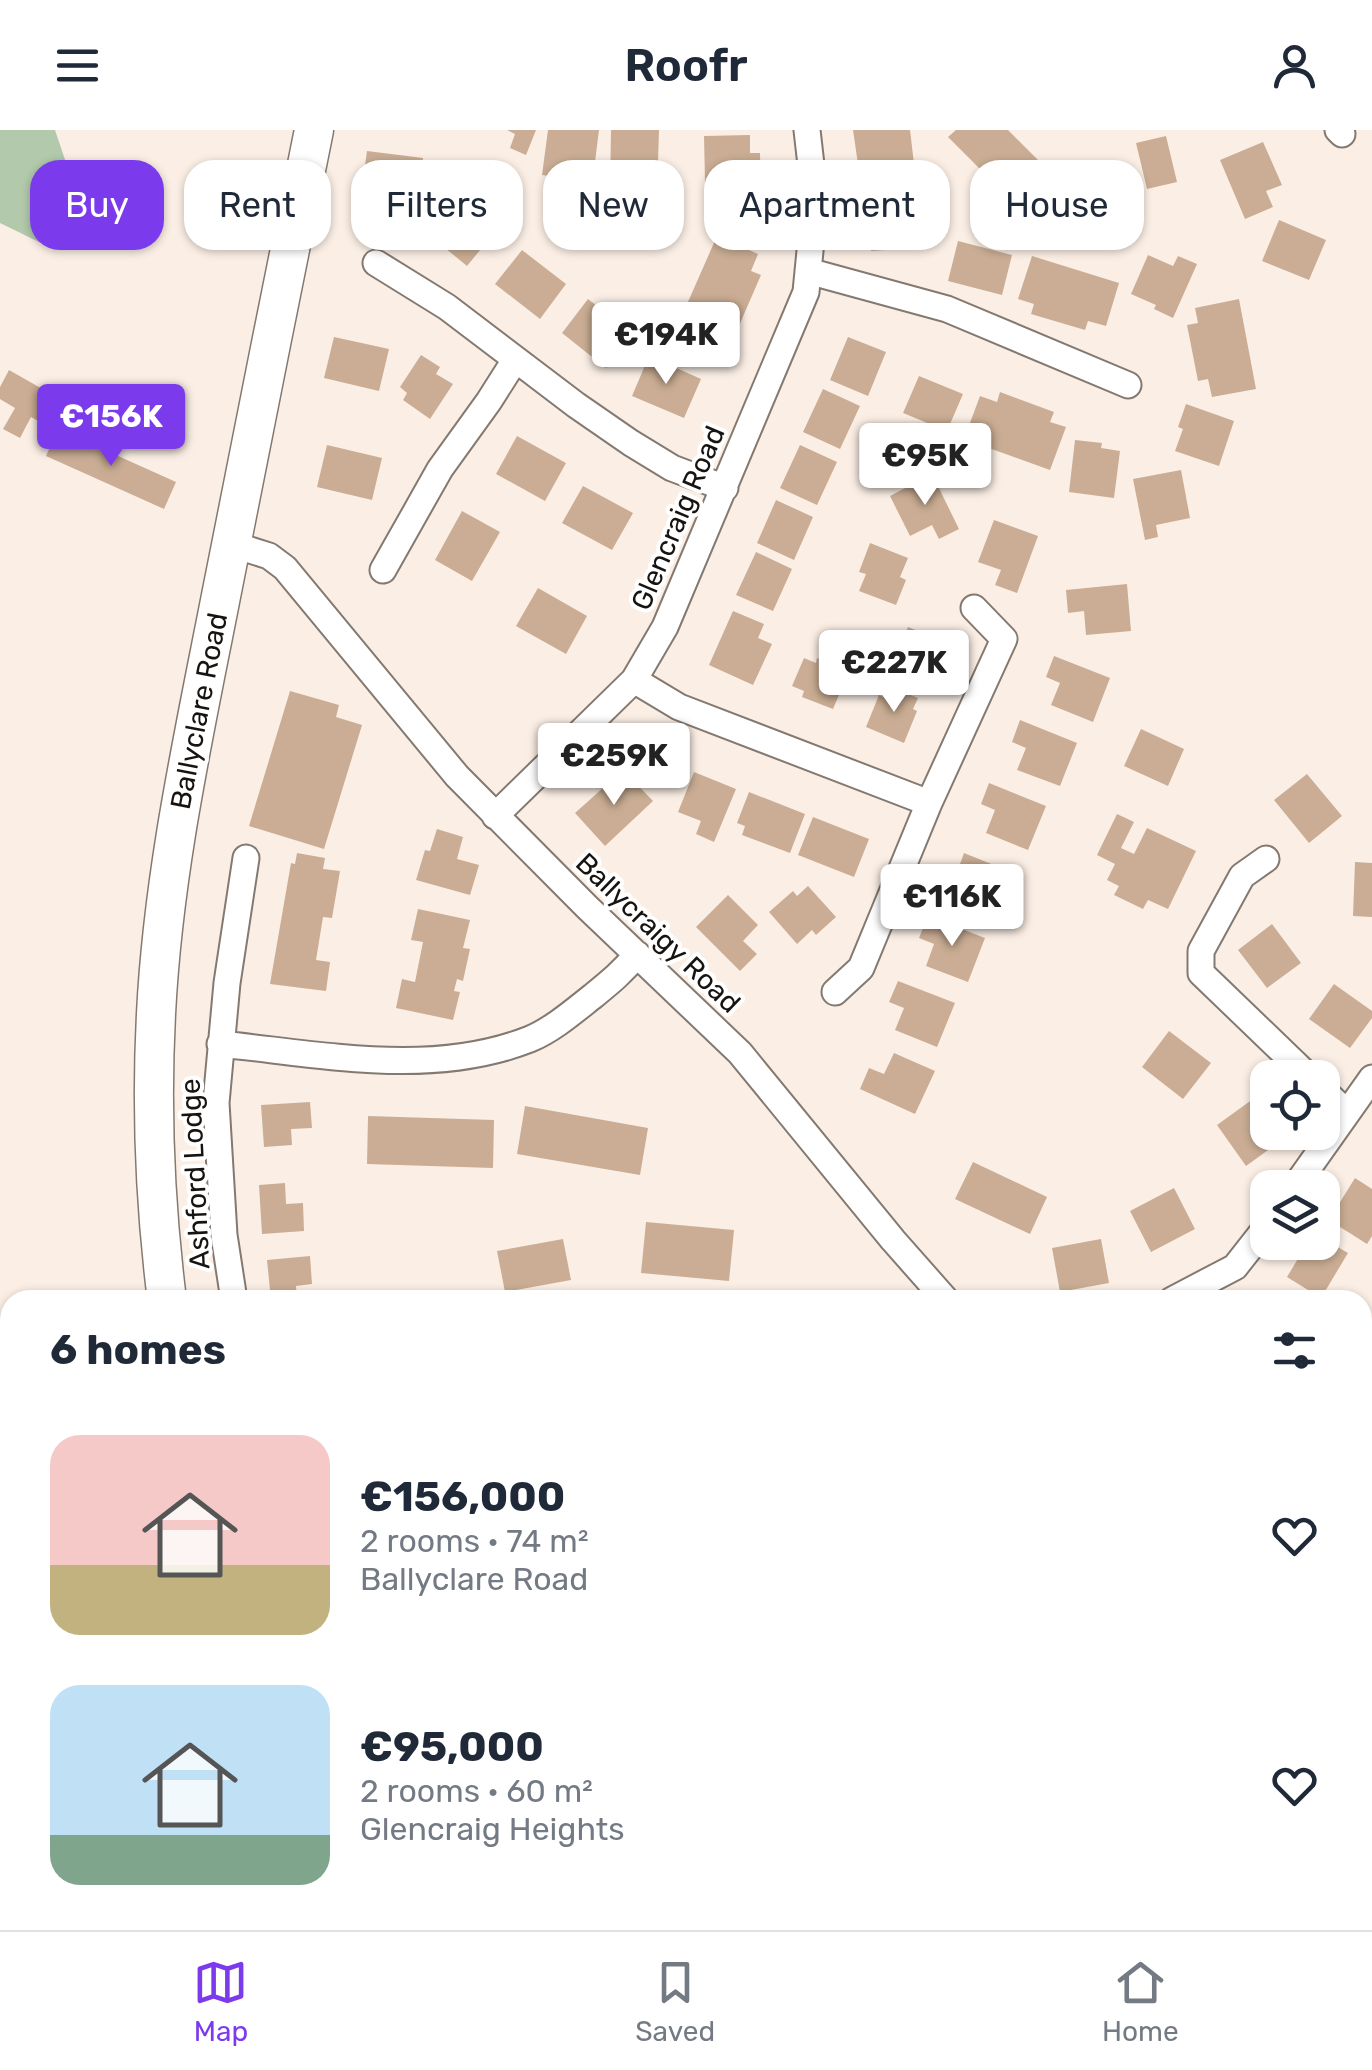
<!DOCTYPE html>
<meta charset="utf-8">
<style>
:root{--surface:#fff;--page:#f6f6f7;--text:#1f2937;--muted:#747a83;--line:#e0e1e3;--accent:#7c3aed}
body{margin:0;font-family:Rubik,sans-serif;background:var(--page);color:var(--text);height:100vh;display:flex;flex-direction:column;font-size:38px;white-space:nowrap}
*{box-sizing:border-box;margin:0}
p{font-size:32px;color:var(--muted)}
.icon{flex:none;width:55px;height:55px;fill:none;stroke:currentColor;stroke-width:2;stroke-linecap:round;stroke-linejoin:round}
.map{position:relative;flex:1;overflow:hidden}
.side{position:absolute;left:0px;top:1160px;width:1372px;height:640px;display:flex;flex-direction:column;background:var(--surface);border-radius:30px 30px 0 0;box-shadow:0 2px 8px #0004}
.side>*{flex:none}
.guide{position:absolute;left:30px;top:30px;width:1312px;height:90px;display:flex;gap:20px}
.buttons{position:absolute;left:1250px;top:930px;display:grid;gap:20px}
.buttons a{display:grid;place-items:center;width:90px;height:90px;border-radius:20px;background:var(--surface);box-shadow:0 2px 8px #0004;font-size:50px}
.price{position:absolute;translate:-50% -85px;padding:0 22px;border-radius:10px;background:#fff;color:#222;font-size:32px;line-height:65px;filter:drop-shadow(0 2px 5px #0008)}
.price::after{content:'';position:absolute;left:50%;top:60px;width:30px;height:22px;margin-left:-15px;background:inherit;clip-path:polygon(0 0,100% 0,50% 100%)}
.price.active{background:var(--accent);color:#fff}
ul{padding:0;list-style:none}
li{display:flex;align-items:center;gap:30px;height:250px;padding:0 50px}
li span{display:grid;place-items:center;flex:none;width:280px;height:200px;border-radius:30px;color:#555}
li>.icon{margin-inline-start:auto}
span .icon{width:120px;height:120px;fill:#fffc;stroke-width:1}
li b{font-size:42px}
h2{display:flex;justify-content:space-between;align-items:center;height:120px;padding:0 50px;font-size:42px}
.tag{padding:0 35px;border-radius:30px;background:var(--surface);box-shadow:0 2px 8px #0004;font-size:35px;line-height:90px}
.tag.active{background:var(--accent);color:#fff}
header{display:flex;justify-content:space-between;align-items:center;height:130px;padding:0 50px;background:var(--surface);font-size:45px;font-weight:600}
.tabs{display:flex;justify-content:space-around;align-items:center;height:140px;border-top:2px solid var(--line);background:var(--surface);font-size:28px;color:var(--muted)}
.tabs a{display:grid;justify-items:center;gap:5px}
.tabs .active{color:var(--accent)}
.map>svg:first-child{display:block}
.forest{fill:#b2c9ab}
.building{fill:#caad94}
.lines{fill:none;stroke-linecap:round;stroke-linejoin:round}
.street-casing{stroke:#847970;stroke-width:29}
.secondary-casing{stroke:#847970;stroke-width:41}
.street{stroke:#fff;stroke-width:25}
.secondary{stroke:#fff;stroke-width:38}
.labels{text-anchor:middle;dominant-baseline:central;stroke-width:8;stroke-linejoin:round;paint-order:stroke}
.street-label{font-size:28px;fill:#171310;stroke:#fff}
</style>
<header><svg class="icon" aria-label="menu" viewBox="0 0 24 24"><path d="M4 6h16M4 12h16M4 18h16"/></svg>Roofr<svg class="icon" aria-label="person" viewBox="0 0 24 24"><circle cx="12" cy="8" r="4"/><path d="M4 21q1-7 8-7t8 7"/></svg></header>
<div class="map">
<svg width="1372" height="1800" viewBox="0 0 1372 1800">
<rect width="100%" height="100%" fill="#fbefe5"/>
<!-- forest -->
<path class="forest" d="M0 0H55L82 80 43 114 0 93Z"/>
<!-- building -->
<path class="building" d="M507 0H536L526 25 510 18 515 4Z
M548 0H599L594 40 558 35 557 47 542 45Z
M611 0H659L657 67 641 66V48L623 47V61H610Z
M853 0H910L917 59 872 64 870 47 860 48Z
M956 0H1008L1041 33 1036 38 1050 51 1024 77 1011 63 1007 66 948 7Z
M750 5V23H760L761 80H751V96L706 97 704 6Z
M1166 6 1177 52 1147 59 1136 13Z
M1263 12 1282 55 1266 61 1273 77 1245 89 1220 30Z
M367 21 423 28 417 71 361 63Z
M1125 34 1128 79 1070 84 1067 38Z
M451 67 494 103 467 136 423 100Z
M912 72 916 118 871 121 868 76Z
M1279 90 1326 110 1309 150 1262 131Z
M717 106 758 124 751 141 761 145 738 198 728 193 722 208 680 190Z
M958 111 1012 125 1002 165 948 151Z
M522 120 566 154 540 189 495 154Z
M1148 125 1173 136 1178 126 1197 134 1173 188 1154 179 1156 175 1131 164Z
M1032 126 1119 153 1106 196 1088 191 1085 200 1031 184 1034 174 1018 169Z
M588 169 633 204 606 238 562 203Z
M1239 169 1256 259 1212 267 1208 249 1198 251 1187 195 1198 193 1195 178Z
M334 207 389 219 379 261 324 248Z
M848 207 886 222 868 266 830 250Z
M421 225 440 237 436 244 453 254 430 289 403 270 407 263 400 257Z
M649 226 701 249 684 288 632 266Z
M9 240 69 274 54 300 31 287 20 308 3 299 15 278 0 269V257Z
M919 246 963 264 947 301 903 283Z
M823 259 860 276 840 319 803 302Z
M1000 262 1054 282 1050 292 1066 297 1050 340 964 309 980 266 997 272Z
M1186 274 1234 291 1219 336 1175 321 1183 299 1178 297Z
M58 299 176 352 164 379 46 326Z
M517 306 566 333 545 371 496 344Z
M1075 310 1102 313 1101 318 1120 321 1114 368 1069 362Z
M327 315 382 328 372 370 317 357Z
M800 315 837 332 817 375 780 358Z
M1181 340 1190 388 1156 395 1158 407 1145 410 1133 349Z
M932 344 959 399 939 409 932 395 910 406 890 366Z
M583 356 633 383 612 420 562 393Z
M776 370 813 387 794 430 757 413Z
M462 381 500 402 472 451 435 430Z
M994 390 1038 406 1017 463 995 455 1001 440 978 432Z
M870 413 908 428 900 447 906 450 896 475 859 461 866 444 859 442Z
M756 422 792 439 773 481 736 465Z
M1127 454 1131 501 1086 505 1084 481 1068 483 1066 460Z
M538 458 587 486 566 524 516 496Z
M733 481 764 494 758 508 772 514 753 555 709 535Z
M908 497 945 512 937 532 943 534 932 559 896 544 902 529 896 526Z
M1054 526 1110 548 1093 592 1051 575 1060 553 1046 547Z
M804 528 816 533 817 528 849 541 833 579 802 567 804 561 792 556Z
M889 556 918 568 913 579 917 581 904 613 866 597 879 565 885 568Z
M290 561 339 575 336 587 362 595 324 719 249 696Z
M1020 590 1077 613 1060 656 1017 640 1026 618 1012 612Z
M1141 599 1184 619 1168 656 1124 636Z
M623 640 653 671 605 716 575 683Z
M694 642 736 659 714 712 696 704 701 691 678 682Z
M1307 644 1342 686 1309 713 1274 670Z
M989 653 1046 676 1028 720 986 703 995 680 981 674Z
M749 662 805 684 790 723 742 705 745 696 737 693Z
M1117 684 1134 692 1121 718 1134 724 1147 698 1196 721 1168 779 1148 770 1143 779 1114 765 1119 756 1107 750 1115 734 1097 725Z
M813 687 869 709 854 747 798 725Z
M437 699 463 707 457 729 479 735 470 765 416 750 425 720 430 721Z
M297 723 325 728 323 739 340 741 332 788 323 787 316 830 330 832 326 861 270 854 291 733 295 734Z
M964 723 1021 746 1003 790 961 773 970 751 956 745Z
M1355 732 1372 733V787L1353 786Z
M808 756 836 787 816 805 812 800 797 814 769 782 793 761 797 766Z
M728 765 758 795 743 811 757 824 740 841 696 797Z
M418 779 470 790 463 818 470 819 463 851 457 849 454 861 460 862 453 890 396 878 402 849 415 852 423 812 411 810Z
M928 786 985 808 968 852 926 836 934 814 919 808Z
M1272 794 1301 833 1267 858 1238 820Z
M898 851 955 873 937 917 895 900 904 878 889 872Z
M1334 854 1372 881V888L1350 918 1309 889Z
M1169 901 1211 933 1183 969 1142 937Z
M894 923 935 941 915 984 860 959 869 938 884 944Z
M1253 969 1268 989V1002H1277L1282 1010 1246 1036 1217 995Z
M310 972 312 998 291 999 292 1015 264 1017 261 975Z
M525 976 648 998 640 1045 517 1024Z
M368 986 494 990 493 1038 367 1034Z
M973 1032 1047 1067 1030 1104 955 1069Z
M1355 1048 1372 1059V1106L1367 1114 1329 1090Z
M285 1053 286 1074 303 1073 304 1101 262 1104 259 1055Z
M1174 1058 1195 1099 1151 1122 1130 1081Z
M646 1092 734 1100 729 1151 641 1143Z
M1322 1108 1348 1123 1321 1168 1287 1147 1308 1112H1322Z
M563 1109 571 1150 505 1162 497 1121Z
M1101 1109 1109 1153 1060 1162 1052 1118Z
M310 1126 312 1154 296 1156 297 1170H271L267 1130Z
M573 1790H624L627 1800H576Z
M708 1790H765L759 1800H724Z
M935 1790H951L962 1793 960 1800H932Z
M1035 1790H1074L1078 1791 1075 1800H1031Z"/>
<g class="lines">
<defs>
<path id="street" d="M1338 0 1342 4
M376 133 447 177 576 275 631 313 672 338 725 358
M808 141 947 179 1128 255
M231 414 269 426 285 438 457 646 587 777 740 923 893 1110 946 1170
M383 440 440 339 489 271 515 230
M634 550 679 577 929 673
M495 686 634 550 665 497 806 162 815 70 807 0
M1266 729 1242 746 1201 821V843L1310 948
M835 862 861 838 929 673 1004 509 974 478
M220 914C321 924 432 948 530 909 552 900 574 881 593 866 609 853 624 841 637 824
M1322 959 1347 983
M1294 1058 1372 948
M234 1170 224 1105 216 973 227 853 246 728
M1172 1170 1235 1137 1268 1095
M1362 1433 1372 1438
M1362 1504 1372 1485
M445 1790 449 1800
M140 1800 166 1790
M813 1800 816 1790
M1141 1800 1145 1790"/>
<path id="secondary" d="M167 1170C155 1075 151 980 156 884 163 743 194 604 221 466 251 311 283 155 314 0
M359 1790 363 1800"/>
</defs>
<!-- street casing -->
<use href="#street" class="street-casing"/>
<!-- secondary casing -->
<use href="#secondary" class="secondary-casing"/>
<!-- street -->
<use href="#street" class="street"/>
<!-- secondary -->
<use href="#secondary" class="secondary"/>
</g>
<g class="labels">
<!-- street labels -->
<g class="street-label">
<text transform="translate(678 388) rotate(-67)">Glencraig Road</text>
<text transform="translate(199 581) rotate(-79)">Ballyclare Road</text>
<text transform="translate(658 803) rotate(44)">Ballycraigy Road</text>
<text transform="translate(195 1044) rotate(-93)">Ashford Lodge</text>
</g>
</g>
</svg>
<div class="buttons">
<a><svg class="icon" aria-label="locate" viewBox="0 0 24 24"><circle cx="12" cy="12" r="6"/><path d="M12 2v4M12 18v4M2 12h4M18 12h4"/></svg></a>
<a><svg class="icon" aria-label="layers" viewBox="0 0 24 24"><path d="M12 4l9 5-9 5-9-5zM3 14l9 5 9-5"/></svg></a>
</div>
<b class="price" style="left:666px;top:257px">€194K</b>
<b class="price active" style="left:111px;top:339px">€156K</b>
<b class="price" style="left:925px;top:378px">€95K</b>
<b class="price" style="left:894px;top:585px">€227K</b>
<b class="price" style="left:614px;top:678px">€259K</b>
<b class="price" style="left:952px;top:819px">€116K</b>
<div class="guide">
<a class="tag active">Buy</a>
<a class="tag">Rent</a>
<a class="tag">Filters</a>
<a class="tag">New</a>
<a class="tag">Apartment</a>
<a class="tag">House</a>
</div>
<section class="side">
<h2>6 homes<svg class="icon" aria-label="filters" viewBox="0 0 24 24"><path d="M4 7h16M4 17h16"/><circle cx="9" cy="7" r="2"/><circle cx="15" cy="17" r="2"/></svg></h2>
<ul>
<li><span style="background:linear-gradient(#f6c9c9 65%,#c2b280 0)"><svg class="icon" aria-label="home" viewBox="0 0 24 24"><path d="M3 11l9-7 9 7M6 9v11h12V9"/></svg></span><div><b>€156,000</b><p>2 rooms · 74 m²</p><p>Ballyclare Road</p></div><svg class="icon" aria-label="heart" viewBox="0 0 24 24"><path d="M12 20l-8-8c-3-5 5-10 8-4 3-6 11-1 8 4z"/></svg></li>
<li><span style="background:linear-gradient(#bfe0f5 75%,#7fa58c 0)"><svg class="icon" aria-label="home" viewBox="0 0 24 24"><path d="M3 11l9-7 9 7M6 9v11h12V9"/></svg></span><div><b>€95,000</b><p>2 rooms · 60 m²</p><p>Glencraig Heights</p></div><svg class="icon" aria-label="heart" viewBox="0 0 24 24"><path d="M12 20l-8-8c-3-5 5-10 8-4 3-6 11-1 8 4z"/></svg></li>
</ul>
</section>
</div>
<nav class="tabs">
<a class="active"><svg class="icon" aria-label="map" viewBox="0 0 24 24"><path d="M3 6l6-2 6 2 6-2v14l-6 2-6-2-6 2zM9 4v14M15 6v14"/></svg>Map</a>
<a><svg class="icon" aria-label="saved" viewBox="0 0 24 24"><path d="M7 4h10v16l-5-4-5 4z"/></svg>Saved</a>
<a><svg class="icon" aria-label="home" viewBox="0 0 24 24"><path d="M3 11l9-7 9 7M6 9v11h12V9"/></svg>Home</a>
</nav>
